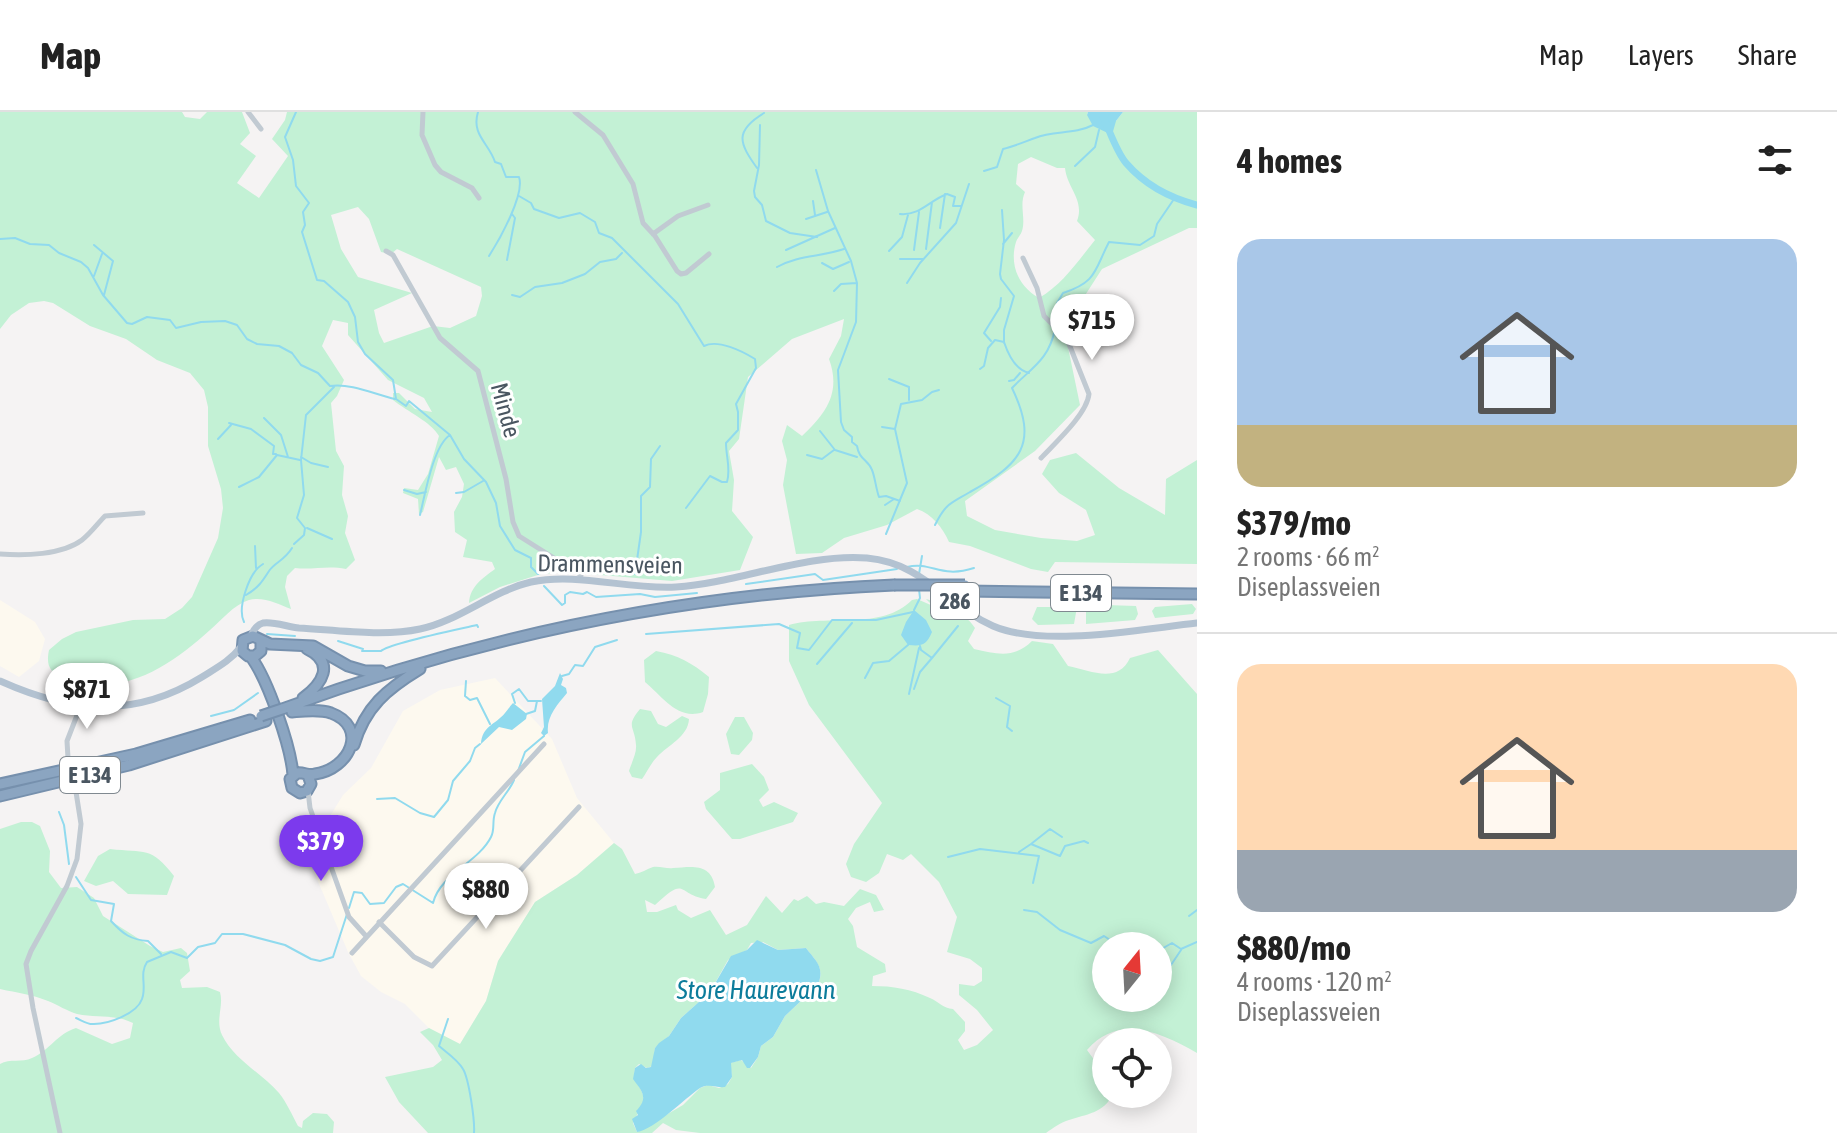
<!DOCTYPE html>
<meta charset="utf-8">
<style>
:root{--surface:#fff;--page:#f2f2f2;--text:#222;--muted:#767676;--line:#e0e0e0;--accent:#7c3aed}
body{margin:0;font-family:"Asap Condensed",sans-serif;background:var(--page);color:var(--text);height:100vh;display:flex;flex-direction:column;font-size:30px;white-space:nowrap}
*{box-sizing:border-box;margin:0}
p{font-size:26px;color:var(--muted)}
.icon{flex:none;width:44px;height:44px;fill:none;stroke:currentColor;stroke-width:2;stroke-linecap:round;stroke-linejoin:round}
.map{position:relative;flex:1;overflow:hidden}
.panel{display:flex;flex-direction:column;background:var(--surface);width:640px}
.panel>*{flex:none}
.needle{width:52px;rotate:18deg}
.controls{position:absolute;left:1092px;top:820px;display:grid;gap:16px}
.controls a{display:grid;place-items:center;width:80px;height:80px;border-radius:50%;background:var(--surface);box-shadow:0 4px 20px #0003;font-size:40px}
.price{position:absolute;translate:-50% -68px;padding:0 18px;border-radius:28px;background:#fff;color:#222;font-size:26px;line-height:52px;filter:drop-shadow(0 2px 4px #0008)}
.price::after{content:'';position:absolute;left:50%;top:48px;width:24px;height:18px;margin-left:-12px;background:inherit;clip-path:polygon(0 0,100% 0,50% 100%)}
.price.current{background:var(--accent);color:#fff}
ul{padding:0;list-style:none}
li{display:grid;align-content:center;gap:16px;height:424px;padding:0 40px}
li+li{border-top:2px solid var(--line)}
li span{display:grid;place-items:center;height:248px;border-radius:24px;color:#555}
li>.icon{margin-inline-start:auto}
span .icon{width:144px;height:144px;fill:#fffc;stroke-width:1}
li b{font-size:34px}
h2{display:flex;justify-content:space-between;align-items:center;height:96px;padding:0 40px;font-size:34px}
header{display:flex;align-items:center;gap:48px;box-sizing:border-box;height:112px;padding:0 40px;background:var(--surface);border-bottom:2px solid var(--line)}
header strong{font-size:38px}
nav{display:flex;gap:44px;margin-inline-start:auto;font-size:28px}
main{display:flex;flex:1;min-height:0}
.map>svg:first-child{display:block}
.commercial{fill:#fdf9ef}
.green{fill:#c3f1d5;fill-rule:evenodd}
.water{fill:#90daee}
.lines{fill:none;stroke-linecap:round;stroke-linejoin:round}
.stream{stroke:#90daee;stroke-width:2}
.river{stroke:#90daee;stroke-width:7}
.highway-casing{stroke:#7690ad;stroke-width:13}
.minor{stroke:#c1cad2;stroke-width:5}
.major{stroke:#b3c2d1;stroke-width:7}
.highway{stroke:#8ba5c1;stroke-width:9}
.highway-bridge-casing{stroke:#7690ad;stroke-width:13;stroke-linecap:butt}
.minor-bridge{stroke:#c1cad2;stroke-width:5}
.highway-bridge{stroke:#8ba5c1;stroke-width:9}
.labels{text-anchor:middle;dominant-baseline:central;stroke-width:6;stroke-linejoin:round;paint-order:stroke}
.shield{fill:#fff;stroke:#808990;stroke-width:2}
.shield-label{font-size:22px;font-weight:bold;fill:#4a5661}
.street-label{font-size:24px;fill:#4a5661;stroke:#fff}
.water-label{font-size:26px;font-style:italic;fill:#0c7c9b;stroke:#fff}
</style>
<header>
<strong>Map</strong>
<nav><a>Map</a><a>Layers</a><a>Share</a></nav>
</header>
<main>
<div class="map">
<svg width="1197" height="1021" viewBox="0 0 1197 1021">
<rect width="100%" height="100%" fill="#f5f3f3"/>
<!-- commercial -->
<path class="commercial" d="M0 488 35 510 45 527 39 549 19 565 0 554Z
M495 566 552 627 577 686 614 731 577 763 535 790 498 849 486 889 460 932 429 916 405 892 381 880 361 864 348 840 297 720 327 709 343 683 371 656 403 599 440 578Z"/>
<!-- green -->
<path class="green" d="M0 0H182L185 5 200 7 207 0H242L250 21 240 32 256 44 237 71 259 86 288 44 272 27 285 8 287 0H1088L1087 3 1116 9 1123 0H1197V116H1189L1102 157 1064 216 1080 293 1035 339 965 389 967 404 995 418 1041 426 1077 429 1095 423 1086 398 1059 381 1042 362 1050 348 1076 341 1119 376 1165 403 1166 367 1197 348V452L1055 450 1048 460 1031 457 970 434 949 430C943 416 932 402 917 397L887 413 844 426 822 441 796 442 783 373 787 348 782 329 787 313 802 324C827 301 841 280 829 247L841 224 844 207 792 227 748 265 739 327 729 339 734 368 732 399 753 425 740 458 672 469 565 460 541 462 500 475 469 491C470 474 483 466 495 457L492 450 463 445 467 428 455 420 454 400 462 385 464 372 456 355 446 358 439 345 423 400 419 402 418 387 403 381 404 376 418 378 428 362 439 324C431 310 408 300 393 288V281H399L415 297 432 300 424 286 388 268 348 223V211L333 208 322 234 344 268 337 284 331 291 336 339 344 354 342 383 348 404 345 421 355 448 346 457C328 453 313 458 295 456L287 464 285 475 291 497C278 492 263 484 249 488 233 493 222 508 210 518 170 554 121 588 64 566 49 560 46 553 49 538L62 527 76 520 133 508 165 507 182 496 192 485 218 426 223 396 221 377 208 334V295L204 278 190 261 157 248 126 227 90 214 53 191 44 189 29 191 11 203 0 217ZM1031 45 1057 56H1065C1067 76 1085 88 1077 109L1095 128C1078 149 1063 172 1039 186 1019 175 1009 153 1016 130 1017 126 1021 123 1022 119 1026 106 1019 93 1025 80L1016 72 1018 52ZM358 95 369 107 381 140 391 142 397 137 481 175 482 184 476 204 450 216 433 214 384 231 379 221 374 198 412 181 358 165 341 137 331 103Z
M917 487 933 494 926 487C945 493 963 498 975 516L968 529 974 537C997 542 1014 547 1032 529L1053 532 1068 554C1091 559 1118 572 1130 546L1158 538 1197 582V941C1162 921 1119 901 1087 938L1106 964V982H1113C1104 1001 1087 1002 1069 1008 1061 1010 1053 1016 1046 1021H700L676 1018 663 1011 652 1021H428L399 990 385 965 433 955 442 948 433 933 420 920 429 916 460 932 486 889 498 849 535 790 577 763 614 731 622 737 635 762C641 761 647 757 653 755 660 754 667 757 673 756 691 755 711 750 715 775L706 787C676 782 687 763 655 793L645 788 647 800H657L676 793 678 798 691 806 710 798 726 823 747 813 766 784 782 801 794 787 798 789 807 784 816 792 824 790 844 794 860 777 876 783 884 798 874 800 870 790 856 796 848 807 853 814 857 835 885 852 886 860 873 864 872 874C893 874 911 877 930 886 939 890 943 896 953 897L965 910V919L958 928 964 938 977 933 993 918 977 898 959 883V872L974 874 982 869V856L970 847 947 840 957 805 939 770 911 742 903 748 887 742 879 761 866 770 851 765 846 752 854 732 882 691 809 593 789 549V513C828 502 881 519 912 488ZM763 830 778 838 806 836C815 848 824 855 819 870L806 878 803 887 785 904 773 925 761 934 758 945 751 956 741 948 730 951 732 965 728 972 719 976 708 973 700 976 683 993 637 1020 633 1011C644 988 649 988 634 967L635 956 639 952 647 956 653 954 655 936 669 924 681 906 710 880 728 848 747 838 751 831ZM1106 834H1158V886H1106Z
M1192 492 1196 497 1193 502 1155 506 1152 499 1155 495Z
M1106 493 1136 494 1138 502 1135 508 1086 512V495Z
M1037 495H1077L1074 512 1038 513 1032 507Z
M656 539C678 543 692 551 709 565L708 582 703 600C678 609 663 585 645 570L644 548Z
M640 597 651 599 658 612 666 615 682 604 689 607C688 625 668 633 657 645 651 651 647 660 642 667L632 665 629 659C631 652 637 641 636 633 635 614 625 615 640 597Z
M735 605H744L753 621 752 628 739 643 731 642 726 622Z
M752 652 764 665 769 678 759 688 763 695 774 690 798 701 793 710 740 727H732L706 697 704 690 720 678V661Z
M21 710H32L40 714 50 739 49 760 61 776 77 775 94 786 103 804 150 834 163 840 181 836 187 841 190 859 180 868 182 876 207 875 220 880C224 894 215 908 222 923 234 948 262 961 279 981 287 991 292 1003 298 1014L302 1016 303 1009 313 1001 327 1002 334 1010 333 1021H0V952C10 946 22 951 32 946 50 938 57 922 76 916L112 932 130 926 133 911C115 902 97 906 77 902 67 899 58 893 48 889 31 882 18 881 0 877V717Z
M110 737C145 741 151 734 174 764L167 783 128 782 113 769 96 774 84 769 98 744Z"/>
<!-- water -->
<path class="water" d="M1088 0H1123L1116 9 1112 23 1093 14 1087 3Z
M914 498 926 508 932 520C926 534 922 534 908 533L901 523 906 510Z
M560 561 563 567 561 573 566 576 567 581C557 593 546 605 548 621L544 624 541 621 544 615 542 587 555 574Z
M513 591 527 602 526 607 512 618 499 615 481 632C482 614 495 613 505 601 508 598 510 594 513 591Z
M757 828 778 838 806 836C815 848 824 854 819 870L806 878 803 887 785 904 773 925 761 934 758 945 750 956H747L742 948 731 951 732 965 725 975C717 976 708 971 700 976 684 987 655 1017 637 1020L632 1007 638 1003 636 999C649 986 642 979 633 967L635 956 641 952 646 956 651 955 655 936 659 931 669 924 681 906 710 880 731 844 747 838Z"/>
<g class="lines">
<!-- stream -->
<path class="stream" d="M296 0 285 25 293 48 296 74 309 91 303 100 305 113 302 120 317 168 324 169 348 190 355 205 358 230 365 242 393 268 396 287 406 294 409 289 450 323 464 347 486 370 496 391 500 414 515 438 531 446V455L538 462
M478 0C471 23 489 31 495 50L501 52 506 65H519C525 82 500 127 489 144
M760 13 759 53 754 79 755 85 762 93 766 109 790 121 817 125
M1075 54 1095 35 1099 18
M757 56C739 31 734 19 764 1
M816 58 828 99 851 149 857 171 856 210 838 258 841 310 844 318 852 325V330L857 334C859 348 868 347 872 358 875 365 876 377 879 385L886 384 900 389
M984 59 997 55 1003 37C1015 34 1024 30 1035 26 1054 18 1074 23 1093 13
M519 84 531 91 534 97 559 106 580 101 595 110 599 121 612 126 678 192 704 234C718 227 742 239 755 247L756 256 736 292 738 300V318L726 331C726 345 731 357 727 370H722L710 364 686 396
M813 89 815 103
M1002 98 1004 128 1000 162 1001 167 1014 184 1004 218V231
M900 102C920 104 930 88 947 82L955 85 953 94H961
M806 107 827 100
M940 116 945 82
M0 127 15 126 30 132 49 133 59 141 81 150 88 156 103 183 127 211 132 212 147 205 170 208 176 216 201 210 225 209 237 213 247 227 257 232 279 234 292 241 301 253 318 261 330 274C351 271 374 282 395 287
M1003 132 1012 121
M94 133 113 149 104 183
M926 137 932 90
M786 138 835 116
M914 138 919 100
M889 139 902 125 908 103
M900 147H923
M507 148 515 106 512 102
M822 151 833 157 849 150
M777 155C798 143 821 145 844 137
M94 164 102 142
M907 171 920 151 956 111 969 72
M834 179 841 172 857 171
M512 183 520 185 535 175 562 171 585 162 600 150 616 147 622 141
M1056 211 1057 191 1063 181C1097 170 1094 159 1109 130L1140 133 1154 124 1157 112 1174 87
M991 229 984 221 1000 195 1001 186
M980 257 984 254 988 236 995 228 1004 230C1008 242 1016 258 1029 261
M889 267 909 275V288
M1009 269 1014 268 1020 261
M264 306 281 323 288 345
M229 311 251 317 274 334 273 342H276
M882 315 895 317
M820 319 835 338 857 345
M218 327 231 313
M807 343 822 347 834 338
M301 345 311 351 328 355
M239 375 259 365 277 343 300 348
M404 378 417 382 426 380
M456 381 464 380 483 369
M885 393 894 387
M420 403C425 383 433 334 450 323
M935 413C946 391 950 392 970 380 1021 352 1039 332 1012 276 1031 256 1049 248 1055 217
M307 416 332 427
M886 422 907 371 895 317 901 292 922 288 932 280 939 278
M294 432 304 423 305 416 297 406 304 383 301 348 306 303 334 275
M255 434 256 456
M907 455C932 449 940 467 974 456
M635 462 641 420V384L650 375 651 347 660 334
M919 462 922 444
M746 472 815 462 823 468 897 457
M544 474 562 493 565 491V483L570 480 583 482 587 480 596 485 640 482 655 485 697 481
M246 483C258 476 262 470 269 459 275 450 284 449 292 436
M914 498 920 486 919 477
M244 510C237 496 249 460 263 452
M267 522 295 524
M646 522 779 512 800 521 797 536 809 538 832 508H876L913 500
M338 529 363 537
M362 539H381C390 531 460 517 477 513L478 515
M932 546 958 514
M817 552 852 511
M562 564 569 562 575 553 583 554 595 535 617 528
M865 566 873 551 889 549 908 533
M466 569 465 584 470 588 477 586 490 612
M914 577 920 560 932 546 921 538 920 534
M909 582 919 536
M996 586 1010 594 1007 615 1012 619
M515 591 512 582 519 577 528 589H541
M526 602 535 599 537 589
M211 604 234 598 258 581
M518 659 525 640 544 624
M377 687 395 686 420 701 434 705 448 688 453 669 470 649 475 636 480 632
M59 700 64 713 69 752
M1031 732 1050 717 1062 725
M1019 740 1031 732 1060 744 1065 734 1084 729 1088 731
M948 745 980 737 1039 744 1033 771
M76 765 91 788 114 792 111 809C123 822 131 828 148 829L161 842
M349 796 354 780 362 781 370 792 384 791 396 775 403 772 433 791C440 762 478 751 491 725 495 718 492 709 495 701 498 689 509 680 514 668
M1024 798 1037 800 1060 818 1091 831 1104 824 1119 834
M1189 804 1197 798
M1158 839 1172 831 1181 837 1197 830
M1171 853 1181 838
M1100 856 1106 851
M76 906C81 908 88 913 94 912 108 912 137 902 142 887 147 874 139 862 147 850L171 840 187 846 198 835 215 831 222 822H243L285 833 311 847 320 849 333 845 347 802
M448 907 439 934C446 940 458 948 463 957 469 967 475 1009 474 1021"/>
<!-- river -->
<path class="river" d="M1107 0 1103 5C1110 19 1116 39 1126 51 1145 73 1170 86 1197 93"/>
<defs>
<path id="highway" d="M965 479 1197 482
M261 530V539L255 544H248L242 539 243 528 253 524 270 532 313 534 348 554 365 559H381
M251 545C268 568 291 635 293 663
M303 586C322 572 336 551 307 537
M282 597C480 524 683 482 894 473
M292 600C304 599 319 597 331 601 369 615 350 657 315 662 308 664 304 660 297 661L290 667 292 676 300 681 307 679 311 672 308 663
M354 633C365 595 387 577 420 557
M0 672 136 642 250 608
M0 684 129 653 266 609"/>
</defs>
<!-- highway casing -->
<use href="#highway" class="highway-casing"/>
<!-- minor -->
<path class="minor" d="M248 0 261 17
M423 0 422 23 435 53 441 60 472 76 479 86
M575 0 603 23 633 72 643 111 655 124 677 159 681 162 686 161 709 142
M653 122 678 104 708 93
M386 139 393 143 440 226 478 259 506 367 513 410 519 424 581 463 580 468
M1023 146 1037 176 1044 204 1067 227 1089 282C1087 302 1055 331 1041 346
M0 442C24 444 62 443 82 428 91 421 98 411 105 404L143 401
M68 646 67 629 81 593
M308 679 310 696 349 805 366 824
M379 810 414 845 432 854 579 695
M352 841 544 632
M60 1021 33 896 26 852 31 839 67 774 77 747 81 712 76 680"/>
<!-- major -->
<path class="major" d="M251 524C253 519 256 513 263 511 273 509 288 515 299 516 335 518 384 525 420 517 459 509 492 479 531 470 578 460 628 478 676 475 738 471 806 441 867 446 923 451 946 493 993 514 1044 536 1141 517 1197 511
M0 569C71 601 134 607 202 565 216 556 230 549 241 535"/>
<!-- highway -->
<use href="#highway" class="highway"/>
<defs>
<path id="highway-bridge" d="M894 473H965
M261 604 282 597"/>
</defs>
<!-- highway-bridge casing -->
<use href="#highway-bridge" class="highway-bridge-casing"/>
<!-- minor-bridge -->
<path class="minor-bridge" d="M68 646 76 680"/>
<!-- highway-bridge -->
<use href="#highway-bridge" class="highway-bridge"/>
</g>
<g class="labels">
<!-- shield labels -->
<g class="shield">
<rect x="1051" y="463" width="60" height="36" rx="6"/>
<rect x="931" y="471" width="48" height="36" rx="6"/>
<rect x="60" y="645" width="60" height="36" rx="6"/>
</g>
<g class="shield-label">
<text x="1081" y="481">E 134</text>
<text x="955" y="489">286</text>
<text x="90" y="663">E 134</text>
</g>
<!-- street labels -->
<g class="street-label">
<text transform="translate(506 298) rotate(75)">Minde</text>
<text transform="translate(610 452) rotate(1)">Drammensveien</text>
</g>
<!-- water labels -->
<g class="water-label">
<text x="756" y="878">Store Haurevann</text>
</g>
</g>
</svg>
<div class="controls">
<a><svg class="needle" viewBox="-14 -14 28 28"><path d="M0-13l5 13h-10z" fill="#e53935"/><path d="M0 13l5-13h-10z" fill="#767676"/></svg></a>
<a><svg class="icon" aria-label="locate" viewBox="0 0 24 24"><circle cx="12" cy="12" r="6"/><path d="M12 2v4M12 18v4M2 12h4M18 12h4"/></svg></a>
</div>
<b class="price" style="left:1092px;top:250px">$715</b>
<b class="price" style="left:87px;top:619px">$871</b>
<b class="price current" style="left:321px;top:771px">$379</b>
<b class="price" style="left:486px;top:819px">$880</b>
</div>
<section class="panel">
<h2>4 homes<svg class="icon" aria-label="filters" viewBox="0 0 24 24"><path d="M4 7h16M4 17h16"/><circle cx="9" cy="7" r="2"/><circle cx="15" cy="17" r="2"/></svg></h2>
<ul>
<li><span style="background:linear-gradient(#a9c7e8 75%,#c2b280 0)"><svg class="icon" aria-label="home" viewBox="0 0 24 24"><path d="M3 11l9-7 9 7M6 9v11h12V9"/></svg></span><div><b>$379/mo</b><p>2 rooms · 66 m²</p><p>Diseplassveien</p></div></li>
<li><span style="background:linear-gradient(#ffd9b3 75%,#9aa5b1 0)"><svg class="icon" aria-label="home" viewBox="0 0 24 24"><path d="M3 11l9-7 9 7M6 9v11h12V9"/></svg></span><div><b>$880/mo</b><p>4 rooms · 120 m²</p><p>Diseplassveien</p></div></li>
</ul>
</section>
</main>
